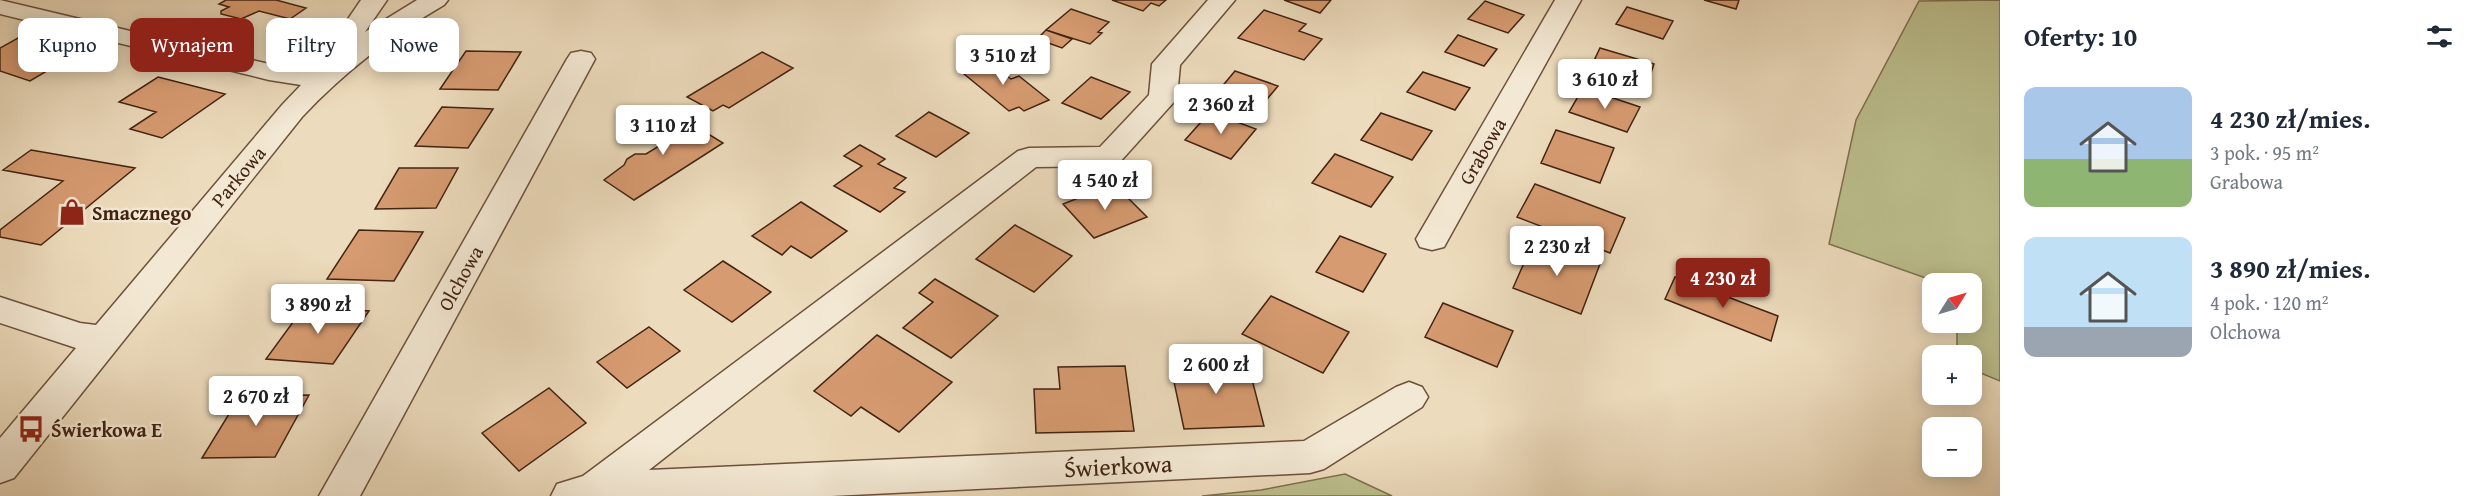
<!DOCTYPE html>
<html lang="pl">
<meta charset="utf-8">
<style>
:root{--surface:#fff;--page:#f6f6f7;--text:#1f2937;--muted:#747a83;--accent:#8f2418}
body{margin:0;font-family:"Gentium Book Plus",serif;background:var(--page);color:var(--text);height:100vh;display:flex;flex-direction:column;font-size:22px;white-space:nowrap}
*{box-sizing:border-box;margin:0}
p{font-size:20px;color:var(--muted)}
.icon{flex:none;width:33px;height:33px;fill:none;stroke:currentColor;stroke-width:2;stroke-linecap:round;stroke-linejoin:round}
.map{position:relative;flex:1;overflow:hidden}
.side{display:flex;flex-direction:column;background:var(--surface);width:480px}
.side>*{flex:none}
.banner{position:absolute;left:18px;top:18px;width:570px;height:54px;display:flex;gap:12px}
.needle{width:39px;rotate:53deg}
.fabs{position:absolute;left:1922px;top:273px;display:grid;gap:12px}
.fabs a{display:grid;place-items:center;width:60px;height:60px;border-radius:12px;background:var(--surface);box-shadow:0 3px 15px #0003;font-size:30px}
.price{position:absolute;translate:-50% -51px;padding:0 14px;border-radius:6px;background:#fff;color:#222;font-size:20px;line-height:39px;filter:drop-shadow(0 2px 3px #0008)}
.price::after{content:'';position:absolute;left:50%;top:36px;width:18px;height:14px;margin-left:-9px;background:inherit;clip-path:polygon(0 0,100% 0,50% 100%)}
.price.active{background:var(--accent);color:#fff}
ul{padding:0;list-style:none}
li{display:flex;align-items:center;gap:18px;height:150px;padding:0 24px}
li span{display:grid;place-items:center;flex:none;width:168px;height:120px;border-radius:12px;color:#555}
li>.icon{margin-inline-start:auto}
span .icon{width:72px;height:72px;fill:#fffc;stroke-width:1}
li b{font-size:26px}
h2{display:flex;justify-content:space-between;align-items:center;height:72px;padding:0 24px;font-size:26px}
.tag{padding:0 21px;border-radius:12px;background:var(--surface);box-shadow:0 3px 15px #0003;font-size:21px;line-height:54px}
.tag.active{background:var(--accent);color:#fff}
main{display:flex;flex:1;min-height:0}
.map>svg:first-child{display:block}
.green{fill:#bcbe8d;stroke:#7e704f;stroke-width:1.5}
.building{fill:#d79b71;stroke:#412311;stroke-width:1.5}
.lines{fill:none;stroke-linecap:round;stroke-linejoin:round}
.minor-casing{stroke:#6c513c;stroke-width:3}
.minor{fill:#f3e8d3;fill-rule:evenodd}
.labels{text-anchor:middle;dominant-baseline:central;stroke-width:5;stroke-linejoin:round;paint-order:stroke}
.street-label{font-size:20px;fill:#412311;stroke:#f3e8d3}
.poi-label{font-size:20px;font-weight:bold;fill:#412311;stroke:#f3e8d3;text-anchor:start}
.near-street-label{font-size:24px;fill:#412311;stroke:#f3e8d3}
</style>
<main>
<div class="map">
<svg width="2000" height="496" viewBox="0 0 2000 496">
<rect width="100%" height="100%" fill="#ecdbbc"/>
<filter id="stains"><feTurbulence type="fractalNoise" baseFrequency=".00333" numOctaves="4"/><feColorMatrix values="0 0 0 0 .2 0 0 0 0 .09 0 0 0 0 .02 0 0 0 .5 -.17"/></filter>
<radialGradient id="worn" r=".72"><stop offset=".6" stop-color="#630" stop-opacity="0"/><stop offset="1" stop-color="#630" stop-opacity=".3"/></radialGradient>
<!-- green -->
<path class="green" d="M2000 0V381L1971 369V356L1957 355V323L1971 322V284L1940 283 1829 244 1856 120 1919 1Z
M1345 474 1392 496H1202L1261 490Z"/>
<!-- building -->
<path class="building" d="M226 0H276L306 8 290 19 259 11 241 19 221 14V11L229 7 219 4Z
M1112 0H1166L1159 6 1151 3 1143 11Z
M1284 0H1331L1320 13Z
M1704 0H1739L1736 9Z
M1485 1 1524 15 1508 33 1468 19Z
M1627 7 1673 21 1663 39 1616 24Z
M1071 9 1109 22 1098 32 1102 33 1090 44 1046 30Z
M1264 10 1306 24 1299 31 1322 39 1304 60 1238 38Z
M1046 30 1072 39 1062 48 1037 39Z
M1458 35 1497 49 1484 66 1445 52Z
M18 38 74 55 30 81 0 71V48Z
M1600 48 1654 64 1647 84 1591 67Z
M466 51 521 52 498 90 440 89Z
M762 52 793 68 729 108 723 105 713 111 687 97Z
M985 58 1011 79 1019 76 1049 100 1024 111 1019 107 1009 111 958 69Z
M1235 71 1278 86 1258 110 1215 95Z
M1423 72 1470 88 1455 110 1407 92Z
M158 77 225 94 162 138 130 129 156 112 119 102Z
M1091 77 1130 92 1101 119 1062 103Z
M1583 88 1640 107 1627 132 1569 112Z
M442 107 493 109 468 148 415 146Z
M929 112 969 133 936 157 896 136Z
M1210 112 1256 129 1231 159 1185 140Z
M674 113 723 143 634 200 604 180 624 165 627 159 635 154H646L664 143 644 131Z
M1381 113 1432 131 1412 160 1361 140Z
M1556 130 1614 148 1600 183 1541 163Z
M860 145 885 159 878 164 906 178 894 188 905 192 880 212 834 186 862 166 844 156Z
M31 150 135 168 41 245 0 237V230L63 181 3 170Z
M1335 154 1393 177 1371 207 1312 183Z
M399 168H458L436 208 375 209Z
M1114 184 1147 217 1094 238 1063 204Z
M1535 184 1625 218 1610 253 1517 217Z
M801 202 847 231 811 258 791 246 782 255 752 236Z
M1015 225 1072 256 1034 292 976 259Z
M359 230 423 232 394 281 327 279Z
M1340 236 1386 254 1363 292 1316 272Z
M1534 240 1600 264 1581 314 1513 288Z
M723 261 771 292 732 322 684 290Z
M1675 277 1778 316 1771 341 1665 299Z
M935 279 998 316 951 358 903 328 933 302 919 293Z
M1271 296 1349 332 1323 373 1242 334Z
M1443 303 1513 331 1497 367 1425 337Z
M304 307 369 311 333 364 266 359Z
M649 327 680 351 627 388 597 362Z
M877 335 952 382 899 432 861 407 851 416 814 391Z
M1247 360 1264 426 1184 429 1170 363Z
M1125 366 1134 431 1036 433 1034 389H1060L1058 367Z
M549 388 586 423 519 471 482 433Z
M309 395 275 457 202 458 240 396Z"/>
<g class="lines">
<defs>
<path id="minor" d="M0 0 269 64 313 70 361 0H387L365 32 417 0H448L444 5C391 36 344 72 302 117L14 478 0 483V438L76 348 0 323V297L80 323 96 325 282 105 301 85 269 80 0 14Z
M1208 0H1235L1180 65 1177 97 1173 103 1119 163 1108 166 1036 167 649 470 1304 441 1396 387 1409 382 1422 387 1428 397 1422 407 1324 469 1310 473 831 496H551L557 484 583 476 1018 151 1029 148 1100 147 1149 95 1152 64Z
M1555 0H1581L1444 247 1432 250 1420 247 1416 239Z
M581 51 591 53 595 59 360 496H319L567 59 571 53Z"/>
</defs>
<!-- minor casing -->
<use href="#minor" class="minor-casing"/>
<!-- minor -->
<use href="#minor" class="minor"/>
</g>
<!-- icons -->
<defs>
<symbol id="shop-bare" viewBox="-9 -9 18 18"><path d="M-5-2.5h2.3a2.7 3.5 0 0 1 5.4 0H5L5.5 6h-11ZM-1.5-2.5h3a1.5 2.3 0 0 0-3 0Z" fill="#8f2418" stroke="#f3e8d3" stroke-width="2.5" paint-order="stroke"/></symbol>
<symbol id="bus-bare" viewBox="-9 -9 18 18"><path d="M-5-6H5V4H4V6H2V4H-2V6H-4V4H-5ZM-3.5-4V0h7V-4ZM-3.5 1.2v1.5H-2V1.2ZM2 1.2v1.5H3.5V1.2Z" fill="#8f2418" stroke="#f3e8d3" stroke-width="2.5" paint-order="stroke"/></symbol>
</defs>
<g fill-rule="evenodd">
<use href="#shop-bare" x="53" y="193" width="38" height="38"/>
<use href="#bus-bare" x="12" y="410" width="38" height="38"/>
</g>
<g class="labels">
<!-- street labels -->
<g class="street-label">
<text transform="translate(1482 151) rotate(-60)">Grabowa</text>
<text transform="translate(238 176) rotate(-50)">Parkowa</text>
<text transform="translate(460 278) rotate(-61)">Olchowa</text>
</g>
<!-- poi labels -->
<g class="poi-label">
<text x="92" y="212">Smacznego</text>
<text x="51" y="429">Świerkowa E</text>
</g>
<!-- near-street labels -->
<g class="near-street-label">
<text transform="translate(1118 466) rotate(-3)">Świerkowa</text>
</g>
</g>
<rect width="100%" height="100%" filter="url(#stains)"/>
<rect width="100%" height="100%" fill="url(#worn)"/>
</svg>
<div class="fabs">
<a><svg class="needle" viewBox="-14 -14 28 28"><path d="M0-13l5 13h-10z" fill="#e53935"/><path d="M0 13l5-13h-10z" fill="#747a83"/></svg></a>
<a>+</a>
<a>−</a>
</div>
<b class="price" style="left:1003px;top:86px">3 510 zł</b>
<b class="price" style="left:1605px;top:110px">3 610 zł</b>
<b class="price" style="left:1221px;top:135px">2 360 zł</b>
<b class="price" style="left:663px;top:156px">3 110 zł</b>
<b class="price" style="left:1105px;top:211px">4 540 zł</b>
<b class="price" style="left:1557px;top:277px">2 230 zł</b>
<b class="price active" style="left:1723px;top:309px">4 230 zł</b>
<b class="price" style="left:318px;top:335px">3 890 zł</b>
<b class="price" style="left:1216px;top:395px">2 600 zł</b>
<b class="price" style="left:256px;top:427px">2 670 zł</b>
<div class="banner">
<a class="tag">Kupno</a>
<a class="tag active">Wynajem</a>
<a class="tag">Filtry</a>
<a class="tag">Nowe</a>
</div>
</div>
<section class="side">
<h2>Oferty: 10<svg class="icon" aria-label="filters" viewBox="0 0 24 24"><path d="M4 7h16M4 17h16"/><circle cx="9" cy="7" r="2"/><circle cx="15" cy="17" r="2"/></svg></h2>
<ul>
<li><span style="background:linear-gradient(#a9c7e8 60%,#8fb573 0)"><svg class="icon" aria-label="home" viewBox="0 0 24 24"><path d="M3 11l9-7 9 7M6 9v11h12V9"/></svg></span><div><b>4 230 zł/mies.</b><p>3 pok. · 95 m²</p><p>Grabowa</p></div></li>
<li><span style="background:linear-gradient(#bfe0f5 75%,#9aa5b1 0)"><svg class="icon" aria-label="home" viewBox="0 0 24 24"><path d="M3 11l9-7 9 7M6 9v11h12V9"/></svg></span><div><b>3 890 zł/mies.</b><p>4 pok. · 120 m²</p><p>Olchowa</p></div></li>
</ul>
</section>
</main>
